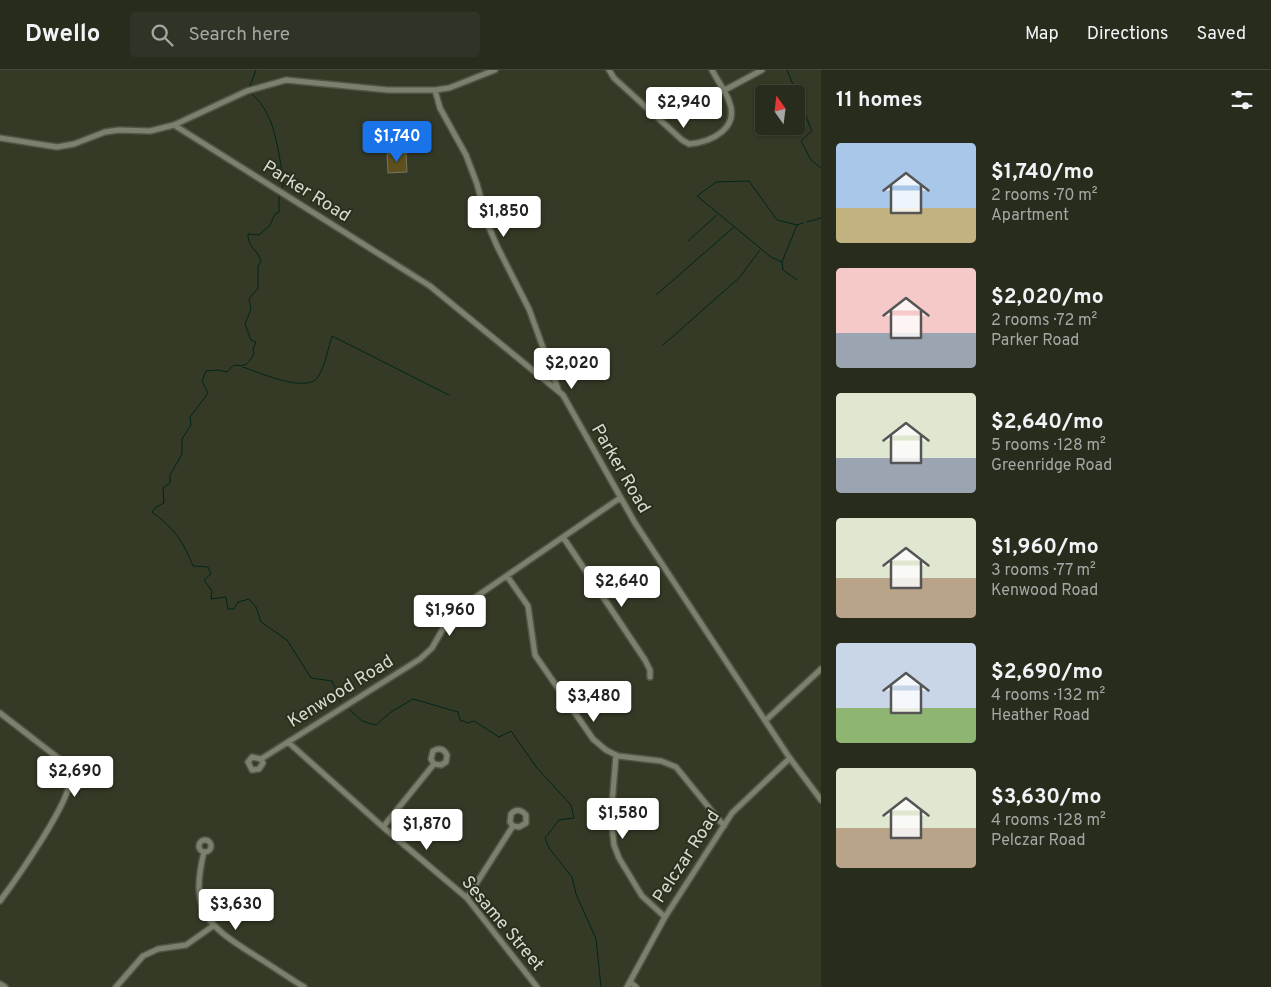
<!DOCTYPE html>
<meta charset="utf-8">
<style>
:root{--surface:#282c1d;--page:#303426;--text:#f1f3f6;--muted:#a5a7a4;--line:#44483b;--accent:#1a73e8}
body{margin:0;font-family:Overpass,sans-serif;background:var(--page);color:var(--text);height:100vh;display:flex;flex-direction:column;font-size:19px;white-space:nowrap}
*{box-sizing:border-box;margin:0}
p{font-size:16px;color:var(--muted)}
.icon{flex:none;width:28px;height:28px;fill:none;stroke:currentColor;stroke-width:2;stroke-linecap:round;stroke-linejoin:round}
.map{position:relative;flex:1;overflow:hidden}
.panel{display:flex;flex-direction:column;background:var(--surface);width:450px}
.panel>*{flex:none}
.needle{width:32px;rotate:346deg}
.buttons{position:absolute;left:755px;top:15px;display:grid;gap:10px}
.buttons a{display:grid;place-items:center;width:50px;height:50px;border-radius:5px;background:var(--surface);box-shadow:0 1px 4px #0004,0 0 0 1px var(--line);font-size:25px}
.price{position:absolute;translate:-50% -42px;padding:0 11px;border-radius:5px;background:#fff;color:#222;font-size:16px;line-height:32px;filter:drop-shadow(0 1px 2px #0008)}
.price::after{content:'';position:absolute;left:50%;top:30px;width:15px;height:11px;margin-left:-8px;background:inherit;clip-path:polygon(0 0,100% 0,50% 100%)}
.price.current{background:var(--accent);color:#fff}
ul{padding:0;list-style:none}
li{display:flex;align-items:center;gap:15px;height:125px;padding:0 15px}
li span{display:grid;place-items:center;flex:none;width:140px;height:100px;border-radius:5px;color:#555}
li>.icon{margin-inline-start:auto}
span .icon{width:60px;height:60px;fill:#fffc;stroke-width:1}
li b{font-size:21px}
h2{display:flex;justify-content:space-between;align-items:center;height:60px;padding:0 15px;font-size:21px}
header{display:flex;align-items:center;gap:30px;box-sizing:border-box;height:70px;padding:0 25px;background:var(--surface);border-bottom:1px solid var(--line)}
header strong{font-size:24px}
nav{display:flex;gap:28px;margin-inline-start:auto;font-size:18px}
.search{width:350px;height:45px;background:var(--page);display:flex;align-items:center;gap:12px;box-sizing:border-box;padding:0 18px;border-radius:5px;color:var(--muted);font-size:19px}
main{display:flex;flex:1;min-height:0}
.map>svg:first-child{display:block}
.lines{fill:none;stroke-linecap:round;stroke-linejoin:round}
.stream{stroke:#00251b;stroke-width:1}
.building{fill:#5f511d;stroke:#7a7460}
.minor-casing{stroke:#515545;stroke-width:8}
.minor{stroke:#7c816d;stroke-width:5}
.labels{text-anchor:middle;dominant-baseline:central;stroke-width:4;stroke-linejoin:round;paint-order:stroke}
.street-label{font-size:18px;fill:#d7dacf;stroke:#2b2f1d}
</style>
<header>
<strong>Dwello</strong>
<div class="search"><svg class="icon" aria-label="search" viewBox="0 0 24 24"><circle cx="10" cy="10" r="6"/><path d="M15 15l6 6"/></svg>Search here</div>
<nav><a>Map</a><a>Directions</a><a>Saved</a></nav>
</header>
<main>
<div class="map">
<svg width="821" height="917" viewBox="0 0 821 917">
<rect width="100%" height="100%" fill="#353a27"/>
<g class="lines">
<!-- stream -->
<path class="stream" d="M787 0 812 61 801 71 811 90 821 98
M250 16 256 0
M252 24C277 46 277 80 284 111L282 119
M279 125V142L275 144 270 155 259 165 248 164C247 176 259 181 261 192L258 196V218L249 229 251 239 245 254 251 270 256 272 253 279 254 284C248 294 246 297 234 295L227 302 218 300 206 301 202 311 208 323 190 347 191 355 182 369V384L170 405V413L163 418 164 433 156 437 152 442C174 458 183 471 193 496L208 497 211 504 204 510 212 521 211 529 226 527 228 539H234L238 532 249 529 256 537 261 552 287 570 311 608 332 611 341 632
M807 152 821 148
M688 171 717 145
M782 192 771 187 697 126 716 112 749 111 777 150 797 155
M797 210 783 200 782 192 797 155 803 153
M656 225 734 157
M663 275 739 208 760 180
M243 297C258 302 307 324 318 307 325 296 328 278 332 266L449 325
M349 639 362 651 376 655 391 642 413 629 458 642 460 650 468 653 474 651 499 667 511 661 537 698 571 735 574 748 559 750 545 768 549 778 572 807 576 824 596 869 601 917"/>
</g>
<!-- building -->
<path class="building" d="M406 83 407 102 388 103 387 84Z"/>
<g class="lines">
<defs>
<path id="minor" d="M609 0 614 8 682 70 689 74C712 72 740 58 729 31 725 20 717 10 712 0
M435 20 440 38 466 85 477 114 488 155 497 176 529 239 558 319
M723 21 762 0
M174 55 430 216 563 325 635 453 789 687 821 730
M0 68 57 77 74 74 105 62 119 60 150 61 174 55 247 21 286 10 388 20H435L449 18 495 0
M563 467 645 590 650 600V607
M507 506 528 536 535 585 593 669 606 680 618 686 661 691 676 697 724 756
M0 643 62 691C66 696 70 701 70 708 72 730 15 811 0 831
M766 650 821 599
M288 672 383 757 467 828 537 917
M616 685 611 747 614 775 619 788 642 826 665 847
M261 689 263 693 259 699 252 700 248 692 252 687 261 689 420 589 432 578 449 548 464 535 620 428
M383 757 434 694 431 689 433 681C439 677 444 679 447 685L446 692 441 695 434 694
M199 776a6 6 0 1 1 12 0a6 6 0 1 1-12 0Z
M204 782C190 839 205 854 251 883 269 894 286 906 304 917
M467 828 513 756 519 757 526 753V745C521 739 516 739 511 744L510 752 513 756
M630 912 636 917
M0 914 5 917
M116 917 143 886 158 879 186 875 213 856
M627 917 665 847 732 743 790 688"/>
</defs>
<!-- minor casing -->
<use href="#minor" class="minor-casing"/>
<!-- minor -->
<use href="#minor" class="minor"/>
</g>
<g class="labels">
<!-- street labels -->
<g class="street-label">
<text transform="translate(306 122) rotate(32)">Parker Road</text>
<text transform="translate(620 399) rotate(60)">Parker Road</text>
<text transform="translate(341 622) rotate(-32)">Kenwood Road</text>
<text transform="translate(687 787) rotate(-57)">Pelczar Road</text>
<text transform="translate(502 854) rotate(50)">Sesame Street</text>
</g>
</g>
</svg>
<div class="buttons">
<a><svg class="needle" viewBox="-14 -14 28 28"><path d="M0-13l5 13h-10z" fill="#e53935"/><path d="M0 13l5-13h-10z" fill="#a5a7a4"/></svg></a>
</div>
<b class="price" style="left:684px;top:59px">$2,940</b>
<b class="price current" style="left:397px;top:93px">$1,740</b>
<b class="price" style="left:504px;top:168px">$1,850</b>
<b class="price" style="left:572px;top:320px">$2,020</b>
<b class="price" style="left:622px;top:538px">$2,640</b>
<b class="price" style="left:450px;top:567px">$1,960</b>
<b class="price" style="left:594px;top:653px">$3,480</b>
<b class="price" style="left:75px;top:728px">$2,690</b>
<b class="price" style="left:623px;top:770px">$1,580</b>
<b class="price" style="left:427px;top:781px">$1,870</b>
<b class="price" style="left:236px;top:861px">$3,630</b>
</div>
<section class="panel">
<h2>11 homes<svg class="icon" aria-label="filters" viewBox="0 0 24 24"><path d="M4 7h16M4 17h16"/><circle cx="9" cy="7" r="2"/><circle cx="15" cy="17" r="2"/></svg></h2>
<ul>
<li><span style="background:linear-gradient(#a9c7e8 65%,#c2b280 0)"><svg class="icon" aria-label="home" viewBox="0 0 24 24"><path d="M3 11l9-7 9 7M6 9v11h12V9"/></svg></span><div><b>$1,740/mo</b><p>2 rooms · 70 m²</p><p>Apartment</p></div></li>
<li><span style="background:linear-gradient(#f6c9c9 65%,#9aa5b1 0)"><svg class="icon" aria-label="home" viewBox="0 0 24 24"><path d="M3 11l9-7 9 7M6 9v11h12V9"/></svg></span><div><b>$2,020/mo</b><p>2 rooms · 72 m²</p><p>Parker Road</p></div></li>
<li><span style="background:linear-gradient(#dfe7d0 65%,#9aa5b1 0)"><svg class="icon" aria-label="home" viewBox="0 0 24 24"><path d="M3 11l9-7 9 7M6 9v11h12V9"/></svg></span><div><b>$2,640/mo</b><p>5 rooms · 128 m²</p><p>Greenridge Road</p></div></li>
<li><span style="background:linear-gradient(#dfe7d0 60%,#b9a48a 0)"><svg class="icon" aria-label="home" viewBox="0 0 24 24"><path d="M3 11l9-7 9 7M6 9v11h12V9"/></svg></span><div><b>$1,960/mo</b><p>3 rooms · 77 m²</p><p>Kenwood Road</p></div></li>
<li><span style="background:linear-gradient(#c9d6e8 65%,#8fb573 0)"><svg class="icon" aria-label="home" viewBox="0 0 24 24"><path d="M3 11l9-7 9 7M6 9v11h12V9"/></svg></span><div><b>$2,690/mo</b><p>4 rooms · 132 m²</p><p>Heather Road</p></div></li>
<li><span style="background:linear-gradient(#dfe7d0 60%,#b9a48a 0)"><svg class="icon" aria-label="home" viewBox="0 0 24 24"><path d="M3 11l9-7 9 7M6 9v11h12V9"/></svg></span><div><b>$3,630/mo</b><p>4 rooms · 128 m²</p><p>Pelczar Road</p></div></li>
</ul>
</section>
</main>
